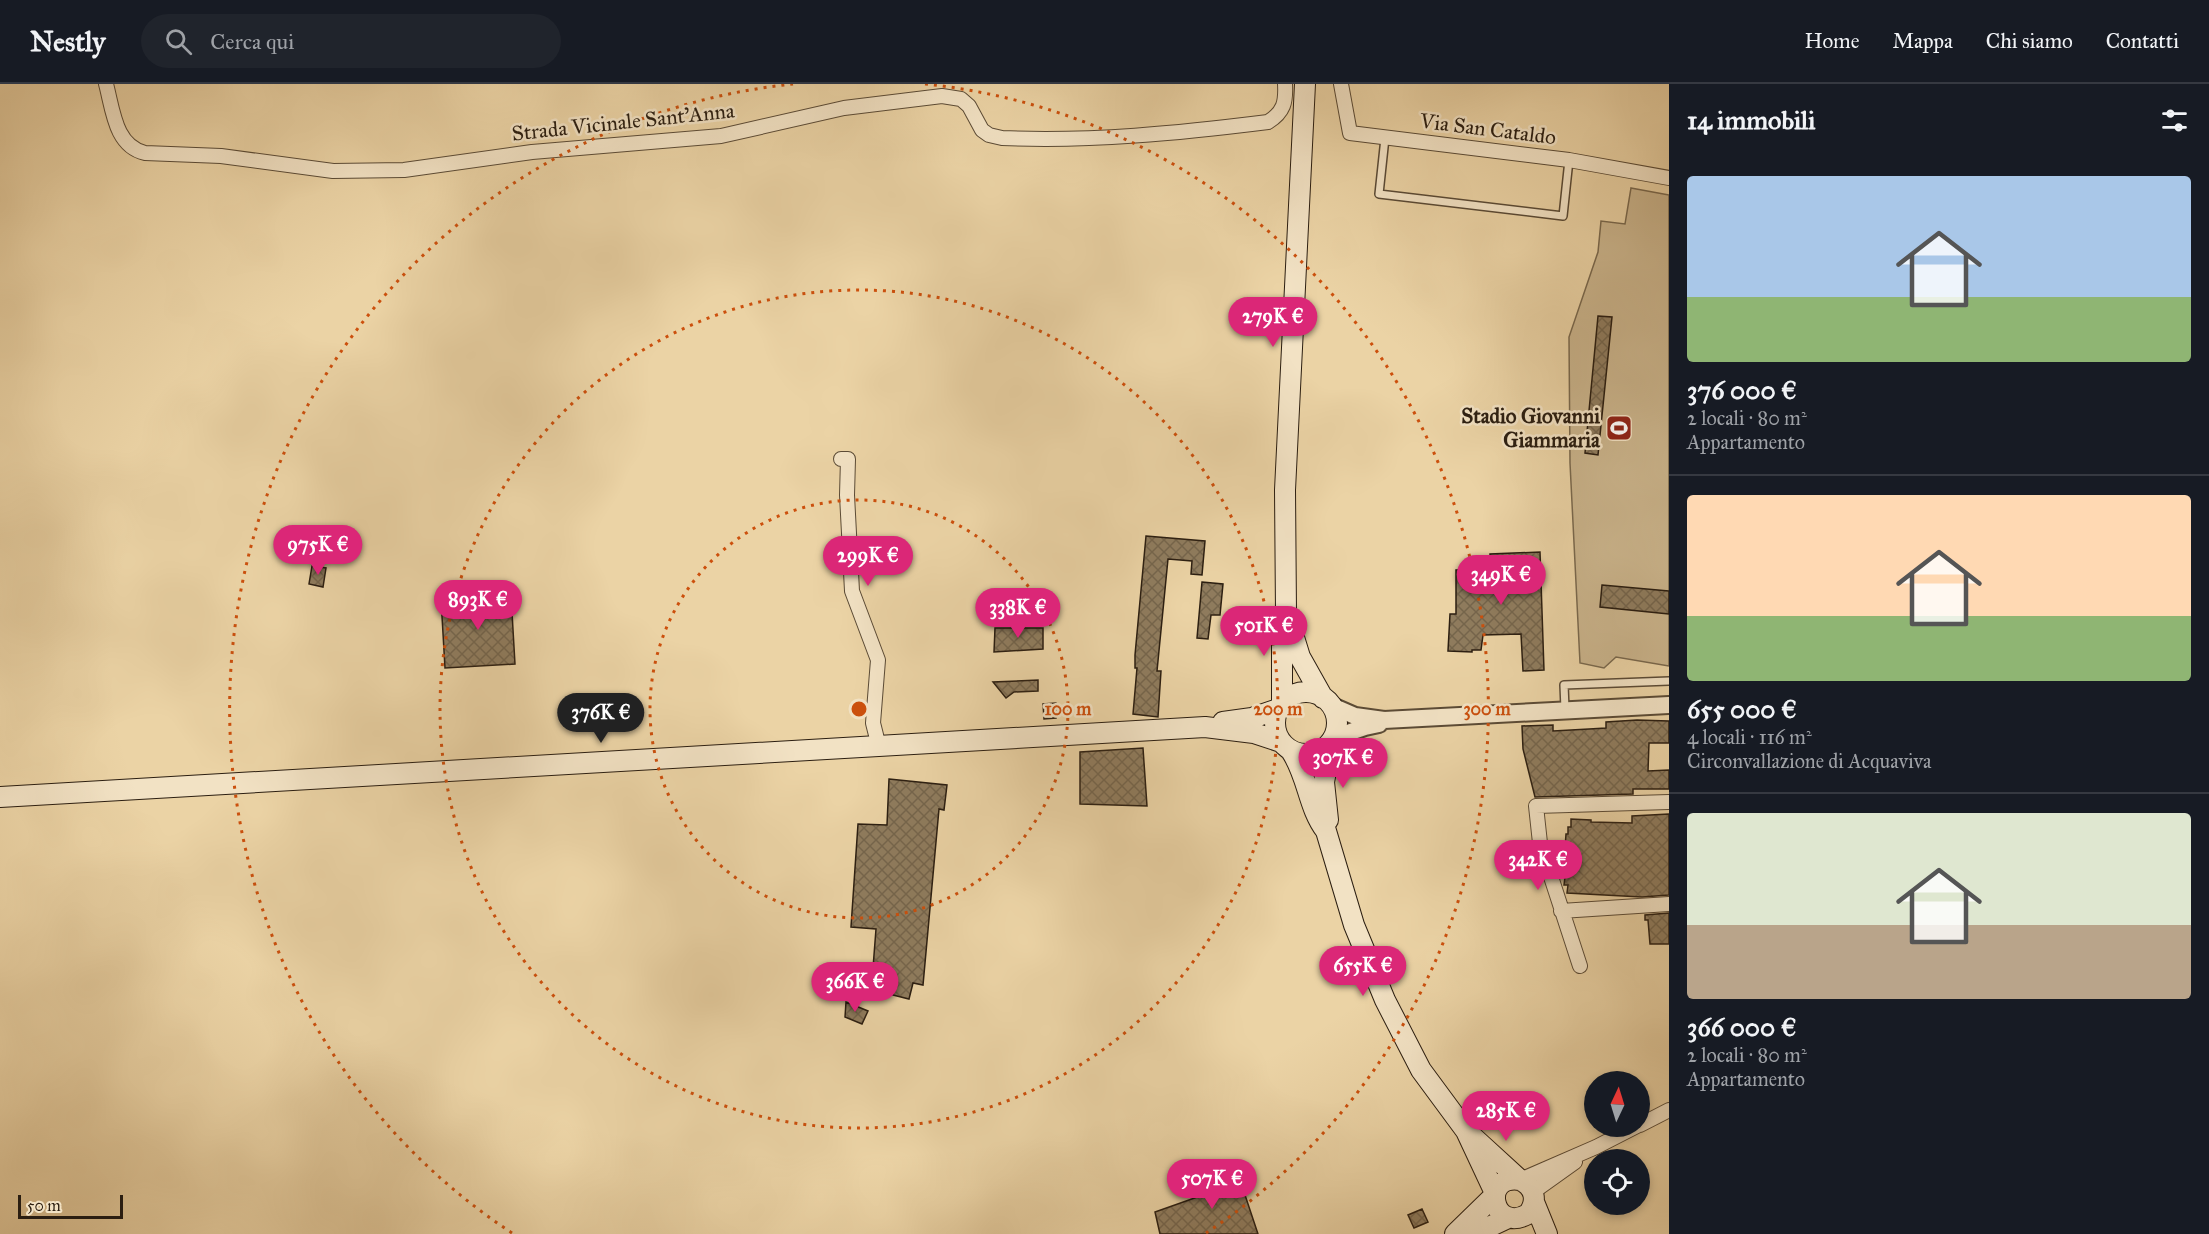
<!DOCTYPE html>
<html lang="it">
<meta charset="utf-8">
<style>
:root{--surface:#171b24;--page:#20242c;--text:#f1f3f6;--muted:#9ea1a6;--line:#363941;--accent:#db2777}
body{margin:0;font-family:"IM FELL Great Primer",serif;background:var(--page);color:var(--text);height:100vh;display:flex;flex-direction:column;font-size:22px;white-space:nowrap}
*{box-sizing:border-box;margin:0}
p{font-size:20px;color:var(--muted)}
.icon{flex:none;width:33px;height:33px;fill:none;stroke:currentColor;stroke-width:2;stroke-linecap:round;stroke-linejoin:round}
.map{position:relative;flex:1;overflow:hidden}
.sheet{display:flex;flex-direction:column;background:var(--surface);width:540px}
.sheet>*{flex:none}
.needle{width:39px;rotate:4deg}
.fabs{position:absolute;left:1584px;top:987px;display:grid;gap:12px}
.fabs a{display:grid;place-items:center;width:66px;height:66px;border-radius:50%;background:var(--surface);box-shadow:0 3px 9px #0003;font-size:30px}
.scale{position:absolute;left:18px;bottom:15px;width:105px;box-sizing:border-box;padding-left:6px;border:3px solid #2b1e11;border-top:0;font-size:16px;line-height:21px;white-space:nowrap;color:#2b1e11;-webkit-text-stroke:4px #f2e2c4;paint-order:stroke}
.price{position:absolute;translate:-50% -51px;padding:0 14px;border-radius:21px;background:var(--accent);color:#fff;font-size:20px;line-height:39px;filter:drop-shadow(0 2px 3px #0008)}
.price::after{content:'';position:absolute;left:50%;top:36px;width:18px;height:14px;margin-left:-9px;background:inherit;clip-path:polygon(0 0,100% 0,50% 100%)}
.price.active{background:#222;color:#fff}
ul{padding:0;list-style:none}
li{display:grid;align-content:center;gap:12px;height:318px;padding:0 18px}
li+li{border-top:2px solid var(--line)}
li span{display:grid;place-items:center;height:186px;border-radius:6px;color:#555}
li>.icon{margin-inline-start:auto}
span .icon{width:108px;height:108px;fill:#fffc;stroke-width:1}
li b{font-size:26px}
h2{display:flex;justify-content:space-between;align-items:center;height:72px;padding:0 18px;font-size:26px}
header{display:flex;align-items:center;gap:36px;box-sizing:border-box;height:84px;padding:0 30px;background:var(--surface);border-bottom:2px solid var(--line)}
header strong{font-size:28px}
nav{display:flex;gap:33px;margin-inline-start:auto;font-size:21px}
.search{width:420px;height:54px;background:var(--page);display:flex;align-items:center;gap:15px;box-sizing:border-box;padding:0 21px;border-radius:33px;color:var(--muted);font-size:22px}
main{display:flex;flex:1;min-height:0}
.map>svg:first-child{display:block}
.pitch{fill:#cab48c;stroke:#7a694e;stroke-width:1.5}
.building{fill:url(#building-cross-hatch);stroke:#2b1e11;stroke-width:1.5}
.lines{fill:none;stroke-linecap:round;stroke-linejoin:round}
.service-casing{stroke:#5b4b36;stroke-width:10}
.minor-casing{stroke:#5b4b36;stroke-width:16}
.tertiary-casing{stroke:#5b4b36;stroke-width:20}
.secondary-casing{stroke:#2b1e11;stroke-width:22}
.service{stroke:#f2e2c4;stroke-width:7}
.minor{stroke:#f2e2c4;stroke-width:14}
.tertiary{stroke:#f2e2c4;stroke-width:16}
.secondary{stroke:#f2e2c4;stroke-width:20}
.ring{fill:none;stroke:#cc500d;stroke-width:3;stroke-dasharray:3 6}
.labels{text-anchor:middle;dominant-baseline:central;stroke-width:5;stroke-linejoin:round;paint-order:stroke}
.street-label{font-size:21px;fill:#2b1e11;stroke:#f2e2c4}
.poi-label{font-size:21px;font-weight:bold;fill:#2b1e11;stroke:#f2e2c4;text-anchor:end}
.centre{fill:#cc500d;stroke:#f2e2c4;stroke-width:3}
.ring-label{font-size:18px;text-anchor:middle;font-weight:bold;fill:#cc500d;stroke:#f2e2c4;stroke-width:5;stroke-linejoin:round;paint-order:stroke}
</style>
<header>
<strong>Nestly</strong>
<div class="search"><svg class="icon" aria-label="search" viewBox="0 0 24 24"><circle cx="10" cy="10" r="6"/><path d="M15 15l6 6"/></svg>Cerca qui</div>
<nav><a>Home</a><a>Mappa</a><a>Chi siamo</a><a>Contatti</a></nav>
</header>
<main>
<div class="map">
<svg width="1669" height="1150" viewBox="0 0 1669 1150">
<defs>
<pattern id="building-cross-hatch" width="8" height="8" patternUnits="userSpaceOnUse" patternTransform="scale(1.5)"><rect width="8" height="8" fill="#8f7c5e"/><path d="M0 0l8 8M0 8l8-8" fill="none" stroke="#75654c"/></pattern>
</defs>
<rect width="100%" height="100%" fill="#ebd3a5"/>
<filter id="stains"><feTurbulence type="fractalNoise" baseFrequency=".00333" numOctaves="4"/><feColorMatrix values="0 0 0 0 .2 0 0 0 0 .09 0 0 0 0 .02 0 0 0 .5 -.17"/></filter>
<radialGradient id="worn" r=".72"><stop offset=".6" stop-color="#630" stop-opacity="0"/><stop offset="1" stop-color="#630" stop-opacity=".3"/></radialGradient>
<!-- pitch -->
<path class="pitch" d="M1631 104 1669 111V582L1616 573 1604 584 1580 579 1570 379 1569 253 1598 168 1601 137 1625 140Z"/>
<!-- building -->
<path class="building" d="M1598 232 1612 233 1598 371 1585 369Z
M1146 452 1205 457 1202 491 1191 490 1192 477 1168 475 1157 587H1161L1158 633 1133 630 1137 584H1135V571Z
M1540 468 1544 586 1523 587 1521 550 1483 551 1481 566H1472V568L1448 567 1450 530H1456V486L1490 485V470Z
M312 482 326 484 323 503 309 500Z
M1202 498 1223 500 1220 531H1211L1208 555 1197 554Z
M1602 501 1669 507V530L1600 523Z
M511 511 515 580 445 584 441 515Z
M995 544H1043V565L994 568Z
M1038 596V607L1014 608 1006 614 993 598Z
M1056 619V634L1044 635 1043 620Z
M1637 636 1669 637V659H1649L1648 687 1669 686V705H1633V710L1535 713 1523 665 1522 642 1553 641V647L1589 645 1606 644V638Z
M1143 664 1147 722 1080 720V668Z
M889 695 947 701 944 726 939 725 923 901 913 899 909 915 881 908 887 885 873 884 876 845 851 843 858 740 887 741Z
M1669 730V811L1642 813 1567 809 1568 801H1564L1565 793H1563L1566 750H1568V743H1571V735L1591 736V738L1632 739V732Z
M1669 829V860H1650L1648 836H1645V831Z
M846 918 868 927 862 940 845 933Z
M1231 1077 1234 1088 1237 1087 1258 1150H1160L1155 1128 1220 1105 1213 1083Z
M1422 1125 1428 1138 1414 1144 1408 1131Z"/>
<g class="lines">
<defs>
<path id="service" d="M1385 54 1379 110 1563 132 1569 76
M1565 625 1564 601 1669 597"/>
<path id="minor" d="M106 0C113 26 115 62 145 69L221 72 333 87 404 86 532 68 721 52 844 24 942 12 961 15 969 22 982 46 989 51 1002 54C1090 58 1180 49 1268 38 1284 28 1286 18 1285 0
M1341 0 1350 49 1569 76 1669 94
M841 375H848L847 411 852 507 878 576 873 639 879 663
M1561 827 1669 820
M1580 882 1540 759 1536 722 1669 718
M1640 1041 1669 1026
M1520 1096 1596 1063 1637 1042
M1533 1108 1575 1078"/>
<path id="tertiary" d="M1332 622 1355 632 1384 636 1669 621
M1333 654 1365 643 1379 640"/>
<path id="secondary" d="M1288 534 1300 573 1323 614
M1275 639a31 31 0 1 1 62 0a31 31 0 1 1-62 0Z
M1282 620V557L1286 528 1285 406 1305 0
M1223 638 1252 634 1278 625
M1291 667C1308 692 1308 724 1326 747L1354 841 1385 916 1421 986 1466 1047 1495 1109
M0 713 1205 643 1254 649 1281 658
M1328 736 1324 698 1332 656
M1473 1053 1520 1096C1535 1103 1538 1117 1528 1130 1492 1150 1480 1090 1520 1096
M1534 1118 1547 1150
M1455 1150 1494 1112
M1474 1150 1508 1134"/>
</defs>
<!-- service casing -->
<use href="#service" class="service-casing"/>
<!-- minor casing -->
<use href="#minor" class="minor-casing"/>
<!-- tertiary casing -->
<use href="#tertiary" class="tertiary-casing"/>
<!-- secondary casing -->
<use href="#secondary" class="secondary-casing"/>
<!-- service -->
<use href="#service" class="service"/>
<!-- minor -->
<use href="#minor" class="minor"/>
<!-- tertiary -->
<use href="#tertiary" class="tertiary"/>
<!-- secondary -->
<use href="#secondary" class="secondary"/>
</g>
<!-- distance rings -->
<g class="ring">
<circle cx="859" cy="625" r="209"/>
<circle cx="859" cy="625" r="419"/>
<path d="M512 1149A628 628 0 0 1 793 0M925 0A628 628 0 0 1 1206 1149"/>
</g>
<!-- icons -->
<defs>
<symbol id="stadium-square" viewBox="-11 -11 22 22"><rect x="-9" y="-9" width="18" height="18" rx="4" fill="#8f2418" stroke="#f2e2c4"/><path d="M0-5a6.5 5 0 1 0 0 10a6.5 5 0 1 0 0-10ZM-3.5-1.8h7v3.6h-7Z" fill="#fff"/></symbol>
</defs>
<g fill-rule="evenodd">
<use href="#stadium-square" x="1604" y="329" width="30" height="30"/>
</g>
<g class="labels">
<!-- street labels -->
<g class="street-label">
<text transform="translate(623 38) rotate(-6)">Strada Vicinale Sant'Anna</text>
<text transform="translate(1488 45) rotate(7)">Via San Cataldo</text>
</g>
<!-- poi labels -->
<g class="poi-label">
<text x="1600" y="332">Stadio Giovanni<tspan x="1600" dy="24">Giammaria</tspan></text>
</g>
</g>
<circle cx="859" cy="625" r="9" class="centre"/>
<g class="ring-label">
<text x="1068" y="631">100 m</text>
<text x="1278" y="631">200 m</text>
<text x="1487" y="631">300 m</text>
</g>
<rect width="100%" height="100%" filter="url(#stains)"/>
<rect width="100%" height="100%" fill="url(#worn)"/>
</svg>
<div class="fabs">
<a><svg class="needle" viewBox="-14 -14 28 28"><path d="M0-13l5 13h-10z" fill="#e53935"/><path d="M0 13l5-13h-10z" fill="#9ea1a6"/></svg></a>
<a><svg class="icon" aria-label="locate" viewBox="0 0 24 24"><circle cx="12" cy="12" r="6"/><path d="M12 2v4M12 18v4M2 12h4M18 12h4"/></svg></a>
</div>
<div class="scale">50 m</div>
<b class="price" style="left:1273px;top:264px">279K €</b>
<b class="price" style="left:318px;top:492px">975K €</b>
<b class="price" style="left:868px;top:503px">299K €</b>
<b class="price" style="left:1501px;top:522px">349K €</b>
<b class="price" style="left:478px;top:547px">893K €</b>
<b class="price" style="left:1018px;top:555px">338K €</b>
<b class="price" style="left:1264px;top:573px">501K €</b>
<b class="price active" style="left:601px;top:660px">376K €</b>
<b class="price" style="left:1343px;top:705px">307K €</b>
<b class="price" style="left:1538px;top:807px">342K €</b>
<b class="price" style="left:1363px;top:913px">655K €</b>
<b class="price" style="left:855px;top:929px">366K €</b>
<b class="price" style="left:1506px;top:1058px">285K €</b>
<b class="price" style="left:1212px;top:1126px">507K €</b>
</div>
<section class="sheet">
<h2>14 immobili<svg class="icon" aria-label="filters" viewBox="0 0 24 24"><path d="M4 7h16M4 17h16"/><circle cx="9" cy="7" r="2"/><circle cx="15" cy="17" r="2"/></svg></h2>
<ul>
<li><span style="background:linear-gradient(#a9c7e8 65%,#8fb573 0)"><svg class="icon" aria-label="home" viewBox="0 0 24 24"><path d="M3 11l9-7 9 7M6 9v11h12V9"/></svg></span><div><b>376 000 €</b><p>2 locali · 80 m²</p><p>Appartamento</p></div></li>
<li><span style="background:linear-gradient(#ffd9b3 65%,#8fb573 0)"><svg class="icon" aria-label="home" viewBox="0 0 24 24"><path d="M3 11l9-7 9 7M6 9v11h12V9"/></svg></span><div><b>655 000 €</b><p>4 locali · 116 m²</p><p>Circonvallazione di Acquaviva</p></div></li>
<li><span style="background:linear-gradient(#dfe7d0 60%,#b9a48a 0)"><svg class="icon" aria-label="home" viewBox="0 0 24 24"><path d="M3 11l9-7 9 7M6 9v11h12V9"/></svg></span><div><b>366 000 €</b><p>2 locali · 80 m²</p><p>Appartamento</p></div></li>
</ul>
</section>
</main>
